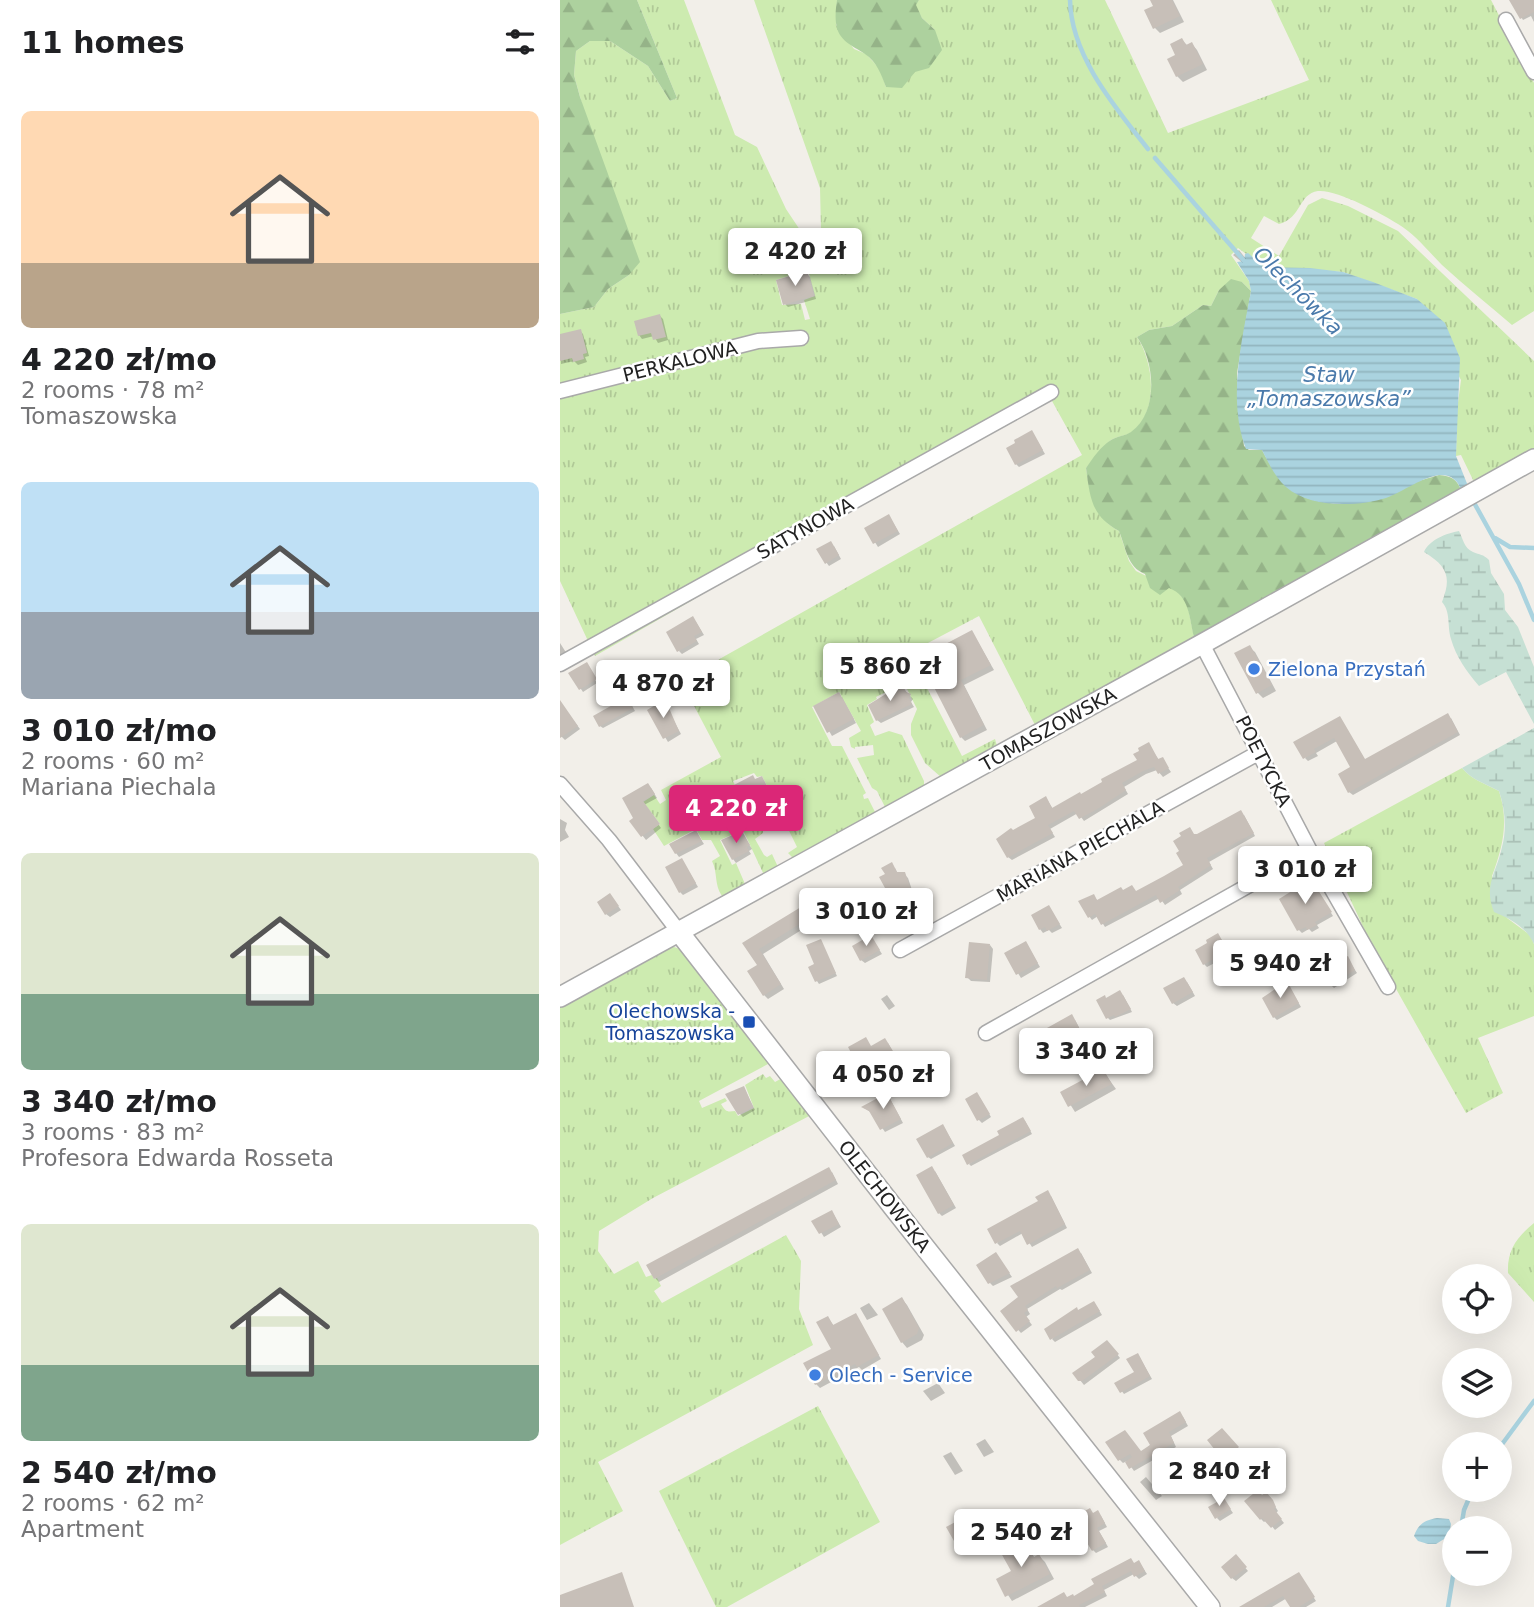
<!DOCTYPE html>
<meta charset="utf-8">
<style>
:root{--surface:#fff;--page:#f6f6f6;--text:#202124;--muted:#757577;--accent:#db2777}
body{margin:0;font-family:"DejaVu Sans",sans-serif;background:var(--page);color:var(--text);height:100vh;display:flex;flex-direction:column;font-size:26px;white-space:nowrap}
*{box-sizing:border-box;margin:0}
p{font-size:23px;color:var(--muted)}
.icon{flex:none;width:38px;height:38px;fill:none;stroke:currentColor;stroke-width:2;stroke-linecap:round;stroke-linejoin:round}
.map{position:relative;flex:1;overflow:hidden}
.drawer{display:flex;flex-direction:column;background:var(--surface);width:560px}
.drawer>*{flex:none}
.fabs{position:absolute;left:882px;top:1264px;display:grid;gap:14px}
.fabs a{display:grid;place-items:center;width:70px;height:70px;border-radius:50%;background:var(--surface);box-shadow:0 7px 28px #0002;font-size:35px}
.price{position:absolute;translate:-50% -60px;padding:0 16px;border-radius:7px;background:#fff;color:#222;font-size:23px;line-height:46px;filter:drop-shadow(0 2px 4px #0008)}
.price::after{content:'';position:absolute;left:50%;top:42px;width:21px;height:16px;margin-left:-10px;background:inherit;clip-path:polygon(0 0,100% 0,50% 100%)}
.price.active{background:var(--accent);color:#fff}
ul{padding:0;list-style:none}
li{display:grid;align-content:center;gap:14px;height:371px;padding:0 21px}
li span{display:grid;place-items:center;height:217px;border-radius:10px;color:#555}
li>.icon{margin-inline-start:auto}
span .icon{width:126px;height:126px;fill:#fffc;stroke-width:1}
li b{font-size:30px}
h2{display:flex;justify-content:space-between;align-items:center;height:84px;padding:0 21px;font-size:30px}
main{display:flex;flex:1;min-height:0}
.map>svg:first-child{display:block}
.grass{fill:url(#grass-tufts);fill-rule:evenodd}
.forest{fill:url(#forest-firs)}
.wetland{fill:url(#wetland-marsh)}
.water{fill:url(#water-rules)}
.shadow{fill:#0003}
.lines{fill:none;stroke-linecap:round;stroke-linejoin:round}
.stream{stroke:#aad3df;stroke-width:4.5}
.building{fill:#c7bfb8}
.minor-casing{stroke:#a9a9a9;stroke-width:17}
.tertiary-casing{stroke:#a9a9a9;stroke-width:22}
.minor{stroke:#fff;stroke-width:14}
.tertiary{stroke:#fff;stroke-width:19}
.shop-dot{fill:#3f7fe0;stroke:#fff;stroke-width:2.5}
.transit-dot{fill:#1a4fb4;stroke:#fff;stroke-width:2.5}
.labels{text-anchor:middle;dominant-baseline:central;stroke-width:5;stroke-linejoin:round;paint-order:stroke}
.street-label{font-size:19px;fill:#222;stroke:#fff}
.shop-label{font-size:19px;fill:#366cbe;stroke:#fff;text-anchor:start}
.transit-label{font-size:19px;fill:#164399;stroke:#fff;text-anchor:end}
.water-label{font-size:21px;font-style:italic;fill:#4a7aab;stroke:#fff}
</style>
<main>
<section class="drawer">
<h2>11 homes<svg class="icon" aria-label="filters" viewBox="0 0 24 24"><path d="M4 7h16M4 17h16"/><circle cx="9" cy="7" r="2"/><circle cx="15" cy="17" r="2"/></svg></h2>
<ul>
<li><span style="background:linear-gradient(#ffd9b3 70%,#b9a48a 0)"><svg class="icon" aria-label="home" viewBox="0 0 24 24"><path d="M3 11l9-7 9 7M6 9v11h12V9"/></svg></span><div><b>4 220 zł/mo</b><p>2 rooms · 78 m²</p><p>Tomaszowska</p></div></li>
<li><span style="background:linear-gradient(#bfe0f5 60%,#9aa5b1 0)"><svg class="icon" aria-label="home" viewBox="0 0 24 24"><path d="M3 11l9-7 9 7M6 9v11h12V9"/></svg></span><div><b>3 010 zł/mo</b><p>2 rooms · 60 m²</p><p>Mariana Piechala</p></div></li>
<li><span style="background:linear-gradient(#dfe7d0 65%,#7fa58c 0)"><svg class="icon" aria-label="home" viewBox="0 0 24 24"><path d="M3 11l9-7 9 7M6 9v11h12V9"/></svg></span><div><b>3 340 zł/mo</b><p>3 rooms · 83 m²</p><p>Profesora Edwarda Rosseta</p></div></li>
<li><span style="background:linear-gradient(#dfe7d0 65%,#7fa58c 0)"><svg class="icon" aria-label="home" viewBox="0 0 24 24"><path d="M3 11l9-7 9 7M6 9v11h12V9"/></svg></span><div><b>2 540 zł/mo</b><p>2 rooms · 62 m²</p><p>Apartment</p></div></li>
</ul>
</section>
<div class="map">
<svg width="974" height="1607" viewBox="0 0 974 1607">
<defs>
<pattern id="grass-tufts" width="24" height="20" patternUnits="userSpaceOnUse" patternTransform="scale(1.75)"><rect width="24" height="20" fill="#cdebb0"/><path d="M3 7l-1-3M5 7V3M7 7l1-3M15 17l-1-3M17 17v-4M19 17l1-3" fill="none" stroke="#b0c997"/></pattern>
<pattern id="forest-firs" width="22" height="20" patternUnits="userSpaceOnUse" patternTransform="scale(1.75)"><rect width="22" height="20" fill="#add19e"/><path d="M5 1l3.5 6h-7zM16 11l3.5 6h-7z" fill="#95b388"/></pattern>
<pattern id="wetland-marsh" width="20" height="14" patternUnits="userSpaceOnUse" patternTransform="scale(1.75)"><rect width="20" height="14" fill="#c6e0d4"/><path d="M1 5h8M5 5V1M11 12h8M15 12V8" fill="none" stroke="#aac0b6"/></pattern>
<pattern id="water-rules" width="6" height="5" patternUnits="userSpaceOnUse" patternTransform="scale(1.75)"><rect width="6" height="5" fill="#aad3df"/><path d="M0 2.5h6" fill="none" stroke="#92b5bf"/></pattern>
</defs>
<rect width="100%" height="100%" fill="#f2efe9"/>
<!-- grass -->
<path class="grass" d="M77 0H124L175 135 197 147 226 209 240 230 261 229 260 188 194 0H277L276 25 294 49 306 54 320 69 326 87 375 30 362 18 355 5 359 0H545L608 133 749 80 711 0H931L974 83V311L952 325C929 305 905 286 882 265 868 251 855 234 838 224 823 214 776 189 758 191 738 194 742 218 719 224L704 216 691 238 719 256 748 205 762 198 788 206 838 231 974 361V448L914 482 901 455 896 456 897 410 901 380 857 299 783 272 704 267 678 248 671 255 689 281 691 291 682 282 659 290 651 306 643 305 612 326 589 330 577 337C593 361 600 411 572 432 566 436 557 436 551 440 542 447 534 459 526 468 530 494 534 518 559 531L569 561 576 571 617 591 627 603 634 637 475 725 419 616 349 653 402 756 435 739 437 746 382 778 365 763 351 735V724L357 709 344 683 316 697 317 699 307 705 314 722 310 725 315 736 329 731 342 735 364 781V787L326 809 317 791 312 788 297 758 314 755 313 745 295 747V749L291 747 289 738 301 731 279 692 252 707 272 746H282L306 793 303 795 304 799 308 798 316 814 233 858 228 853 237 847 202 776 197 777 194 773 173 781 189 815 203 825V833L195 839 204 855 207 857 212 854 218 867 204 875 183 830 160 840 172 865 176 863 185 884 162 896C154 885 158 873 152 861L160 856 151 840H142L136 829 104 846 93 829 100 824 83 802 94 795 100 804 106 800 101 790 161 757 122 683 163 657 522 455 487 392 347 470 131 601 35 656 0 581V314L34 307 48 289 69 275 14 75 16 51 30 41H50L88 66 110 101 117 98ZM248 270 255 296 244 300 250 319 245 320 241 304 222 305 216 280Z
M902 768C912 780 924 783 939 791 949 821 943 847 932 876L947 918 970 935 974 944V1016L918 1038 943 1093 906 1113 813 948 764 843Z
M111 946 123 950 143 974 140 976 154 995 157 994 209 1059 208 1064 139 1101 142 1108 165 1098 167 1101 161 1104C166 1112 167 1112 175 1111L178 1116 194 1108 185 1085 203 1074 206 1078 210 1076 215 1082 224 1077 253 1114 93 1198 39 1231 38 1251 54 1274 78 1261 86 1277 92 1275 94 1279 97 1278 101 1286 94 1291 102 1303 226 1235 241 1261 239 1309 253 1345 38 1462 63 1511 0 1545V1005L60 972 62 975 96 956 95 953Z
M974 1223V1302L948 1273C947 1250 957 1237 974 1223Z
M258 1406 320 1522 167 1607H156L99 1491Z"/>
<!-- forest -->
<path class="forest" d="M0 0H77L117 98 110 101 88 66 50 41H30L16 51 14 75 20 97 80 262 69 275 48 289 34 307 0 314Z
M277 0H359L356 5 362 18 375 30 382 50 369 68 355 72 342 88 326 87C321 74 317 62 305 54 292 45 278 41 276 23 275 15 276 7 277 0Z
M671 279 682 282 691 291 677 373 679 412 684 446 689 450H702C722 488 736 501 780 504L879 475C891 476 897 479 901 490L896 494 894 492 634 637C629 618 630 596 609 588L600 595 590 588 585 574C567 567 566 548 559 531 531 516 530 497 526 468 533 458 540 447 551 440 557 436 565 436 571 432 599 412 595 361 577 337L589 330 612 326 643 305 651 306 659 290Z"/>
<!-- wetland -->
<path class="wetland" d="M899 531C903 539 904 548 913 552 920 555 923 554 929 560L931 573 944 594 945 610 958 627 974 667V724L946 672 919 686C907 672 896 657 891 639 887 626 891 612 882 602 892 577 887 566 864 552 869 540 887 533 899 531Z
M974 728V944C966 927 951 919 934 912 923 885 937 872 942 847 947 829 945 809 939 791 924 783 912 780 902 768Z"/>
<!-- water -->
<path class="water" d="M688 253 704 267 750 268 783 272 813 282 857 299 885 323 900 358 896 456 908 486 901 490C898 481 892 475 881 475 863 476 843 492 826 498 798 507 749 508 726 487 715 477 709 464 702 450L686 449C667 400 682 340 691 291L689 281 677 262 684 261 685 254Z
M877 1518 889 1519 891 1524 889 1536 876 1544H868L858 1541 854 1536C858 1524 865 1520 877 1518Z"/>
<!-- shadow -->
<path class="shadow" d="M592 0H613L624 22 600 33 595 28V7Z
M951 0H974V22L971 16 963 20Z
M622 40 628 46 632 44 637 50 647 70 623 82 617 76V55Z
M679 250 686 259 683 263 673 255Z
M246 273 250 277 256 299 228 307 225 304Z
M100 316 103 319 108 340 98 343 94 336 82 339 79 335Z
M20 331 23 334 29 356 25 357 27 362 18 365 14 361 1 364 0 336Z
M472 432 485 454 459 467 456 464Z
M329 516 340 534 318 547 306 528Z
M274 546 281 559 269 566 266 562Z
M136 622 144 635 136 639 139 644 122 654 119 651Z
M412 632 434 670 404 685 427 730 405 741 401 737 362 659Z
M0 643 7 654 0 658Z
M689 647 695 652 716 691 703 698 698 693Z
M26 665 37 683 23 692 11 674Z
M342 687 353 699 351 702 354 707 321 723 317 720Z
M66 695 75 711 43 728 40 726Z
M282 697 296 723 272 736 255 707Z
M89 710H108L121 734 108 742Z
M0 712H7L20 729 5 740 0 735Z
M780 718 805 760 891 718 900 735 793 795 789 792 793 768 777 741 756 753 758 756 748 761 745 758Z
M588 744 599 760 602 759 611 772 603 777 597 770 586 774 564 787 568 794 524 821 518 813 490 829 495 837 452 860 448 857 453 832 478 818 486 798 493 809 521 795 579 761Z
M195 780 204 781 215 802 193 813 190 810Z
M91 788 97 798 84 805 101 828 86 840 71 821 75 819 64 798Z
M684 815 695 836 649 862 653 869 620 890 622 894 605 905 600 898 545 927 538 916 532 920 529 916 533 896 538 901 564 892 576 893 625 866 635 836Z
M0 819 7 823 5 830 9 837 0 842Z
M136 832 144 844 119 857 116 853Z
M182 833 192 849 189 851 191 854 176 863 173 859Z
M122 860 138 887 123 895 120 892Z
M335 868 338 874H344L348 878 353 893 336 901 333 898 327 875Z
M754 885 773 916 757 925 759 928 752 932 749 929 742 933 739 930Z
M53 899 61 910 50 917 46 914Z
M489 907 502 928 492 933 489 930 483 933 480 929Z
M241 909 251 924 203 954 224 989 208 999 204 995 199 965 185 944Z
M311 937 322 954 305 963 301 960Z
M661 939 670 955 647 967 644 964Z
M260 941 277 976 259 984 257 981V965Z
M466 943 480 967 461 978 446 954Z
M430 945 433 949 430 982 411 981 407 977Z
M787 958 797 973 774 988 771 985Z
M627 982 635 996 617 1006 613 1003Z
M727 983 741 1007 717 1020 714 1017Z
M327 995 335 1006 329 1010 321 999Z
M563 995 572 1012 550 1020 548 1018 547 1000Z
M515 1020 525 1039 504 1051 500 1048Z
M328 1043 337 1060 321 1068 314 1059 302 1066 299 1063 312 1048Z
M543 1071 556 1089 515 1112 503 1093Z
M184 1088 195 1110 183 1117 180 1114Z
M420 1098 431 1117 422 1123 419 1120Z
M330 1099 343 1123 325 1132 312 1113 304 1108Z
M465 1121 472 1134 411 1166 409 1164Z
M385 1129 395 1146 371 1159 368 1157Z
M375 1171 396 1208 382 1216 379 1213Z
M272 1172 278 1184 99 1282 95 1278Z
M491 1196 507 1228 472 1247 463 1233 440 1246 437 1243Z
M274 1215 281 1227 264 1237 254 1221Z
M521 1253 532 1273 502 1290 500 1289 467 1309 470 1314 466 1317 472 1325 461 1333 442 1312Z
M439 1258 452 1277 433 1286 430 1283Z
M342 1299 347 1305 364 1335 362 1340 347 1348 342 1342Z
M309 1303 318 1315 307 1320 300 1308Z
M537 1307 542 1315 495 1342 492 1339 519 1311Z
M295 1315 321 1359 302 1370 299 1367 260 1388 256 1384 273 1349 268 1318 274 1326Z
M550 1345 560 1358 524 1385 515 1374Z
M580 1358 592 1379 564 1394 561 1390 576 1372Z
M378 1383 385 1393 371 1401 363 1391Z
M623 1417 628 1426 611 1436 616 1447 574 1471 567 1461 563 1463 560 1460 548 1442 581 1453Z
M662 1430 681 1451 667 1462 664 1459Z
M425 1439 434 1452 424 1457 416 1444Z
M391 1452 403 1471 395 1475 383 1456Z
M586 1477 602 1496 596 1500 580 1482Z
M702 1497H709L718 1511 716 1513 724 1523 715 1530 707 1520 704 1522 701 1519Z
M664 1500 673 1513 660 1521 657 1518Z
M414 1514 424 1530 399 1543 396 1540Z
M534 1514 541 1516 547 1527 539 1531 548 1547 536 1553 533 1550Z
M464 1542 475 1559 479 1556 485 1562 494 1579 452 1601 438 1580 453 1572Z
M676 1557 688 1571 676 1581 672 1578Z
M579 1562 587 1574 579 1579 574 1574 544 1590 547 1596 525 1607H480L514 1597Z
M741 1578 756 1601 746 1607H732L727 1598 712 1607H687Z"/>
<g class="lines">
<!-- stream -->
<path class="stream" d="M510 0C511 56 555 107 588 149
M595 158 686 263
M912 499 959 584 974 620
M935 538 950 547 974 548
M940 1447 974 1401
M901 1528 904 1510 913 1489
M888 1607 894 1570"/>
</g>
<!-- building -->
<path class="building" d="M590 0H612L620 16 593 29 584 10 593 6Z
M949 0H974V12L960 19Z
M622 38 626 45 632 42 643 64 616 77 607 59 615 55 610 44Z
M247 271 254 296 223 305 216 280Z
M100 314 106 337 93 340 91 333 78 336 74 321Z
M21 329 27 353 23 354 24 359 13 362 12 358 0 361V334Z
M472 430 483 450 455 465 446 448 455 443 454 440Z
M329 514 338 531 313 544 304 528Z
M271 541 279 555 265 564 256 549Z
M133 616 142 632 134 636 137 641 117 652 106 632Z
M412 630 431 665 401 680 424 725 400 738 359 658Z
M690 645 712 685 696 694 674 653Z
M27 662 37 679 19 690 8 673Z
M342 684 346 692 351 694 349 698 352 704 316 721 308 705Z
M64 691 73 708 39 727 33 716 56 703 53 697Z
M279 692 294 719 267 733 253 706Z
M0 700 18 726 0 738Z
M102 701 107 709 109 708 119 731 103 739 87 710Z
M888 713 898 732 788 793 778 774 790 767 774 738 754 749 756 752 743 759 733 742 780 716 805 759Z
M589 742 598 759 603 757 609 768 598 774 594 767 583 771 562 783 566 790 539 808 519 819 514 811 488 825 493 833 447 858 436 839 451 828 453 830 475 818 469 806 486 796 492 808 520 792 521 794 542 782 541 779 577 760 573 754 579 751 578 748Z
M193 775 195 779 202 776 213 799 188 812 174 785Z
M88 783 95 794 83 801 100 824 81 837 69 821 73 818 62 798Z
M681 810 694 833 647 858 651 865 618 887 620 890 600 903 596 895 541 925 535 914 528 918 518 901 534 894 537 900 561 887 563 890 572 885 576 891 604 876 623 865 616 853 619 851 613 841 621 836 619 833 630 827 634 834H637Z
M136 830 142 841 115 854 109 844Z
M182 831 190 845 187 847 189 851 172 860 161 840Z
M122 858 136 883 119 893 105 867Z
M332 862 337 872H345L351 890 331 899 319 877 325 874 321 868Z
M751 879 772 912 755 922 757 925 747 930 746 927 737 931 719 899Z
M50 893 59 906 45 915 37 902Z
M489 905 500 924 487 931 485 927 479 930 471 915Z
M241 907 248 919 199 949 221 984 203 996 187 971 197 965 182 943Z
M658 933 668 951 643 965 635 950 647 943 646 940Z
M311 935 320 950 300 961 292 946Z
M261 939 276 973 255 982 248 967 254 964 246 945Z
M466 941 478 963 456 975 444 953Z
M409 942 430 944 427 980 405 978Z
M788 956 795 970 769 986 760 969Z
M624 977 633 992 612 1004 603 988Z
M727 981 739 1003 713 1018 702 998Z
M560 990 571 1009 555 1017 554 1015 546 1019 536 1000 545 995 546 998Z
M512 1014 523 1035 499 1049 487 1028Z
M306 1037 311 1046 325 1038 336 1056 317 1067 311 1057 297 1064 288 1047Z
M543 1069 552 1084 508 1107 500 1092Z
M184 1086 193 1107 178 1115 165 1094Z
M417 1092 430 1114 417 1121 405 1099Z
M327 1093 341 1119 320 1130 309 1111 301 1107Z
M463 1117 471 1131 407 1165 402 1155 439 1135 437 1131Z
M383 1124 393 1143 367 1158 356 1139Z
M372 1166 394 1205 378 1214 356 1175Z
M269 1167 276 1180 94 1279 86 1265Z
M488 1190 505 1224 467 1245 460 1231 435 1244 427 1229 478 1201 475 1197Z
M272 1210 279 1224 259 1234 251 1221Z
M518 1248 530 1270 497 1288 496 1286 465 1306 468 1310 464 1313 470 1321 456 1332 440 1311 458 1297 450 1286Z
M436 1252 450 1273 428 1284 416 1265Z
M342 1297 359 1328 357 1334 341 1343 322 1309Z
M534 1301 540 1311 490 1340 484 1329 517 1307 518 1310Z
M296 1313 319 1355 297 1367 295 1364 255 1385 243 1363 271 1349 256 1322 268 1316 273 1325Z
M547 1340 559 1354 522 1381H518L512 1373 535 1357 531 1352Z
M578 1353 590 1376 560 1393 554 1383 574 1372 566 1359Z
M620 1411 626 1422 609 1432 614 1443 569 1469 565 1462 572 1457 570 1454 558 1461 545 1442 565 1430 581 1451 590 1445 583 1433Z
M662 1428 679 1447 663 1460 647 1440Z
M698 1490 702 1495 706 1492 713 1500 716 1507 714 1509 722 1519 711 1528 702 1518 700 1520 684 1501Z
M664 1498 671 1509 655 1519 648 1507Z
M530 1508 533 1513 538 1510 545 1523 537 1528 546 1543 532 1551 515 1523 520 1520 518 1515Z
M414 1512 422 1526 394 1541 386 1527Z
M464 1540 474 1557 479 1554 490 1574 445 1597 436 1579 451 1571 441 1553Z
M676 1554 687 1567 671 1579 661 1567Z
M571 1558 574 1563 579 1560 585 1571 574 1577 571 1571 542 1586 545 1592 519 1605 520 1607H477L504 1592 507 1597 513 1594 514 1596 534 1584 531 1579Z
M62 1572 74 1607H0V1595Z
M739 1572 755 1597 739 1607H730L723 1596 704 1607H679Z"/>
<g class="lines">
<defs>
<path id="minor" d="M946 20 974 72
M0 391 198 341 241 338
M642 644 750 851 828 987
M0 664 491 392
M0 784 49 840 119 932
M340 950 700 752
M426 1033 750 851"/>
<path id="tertiary" d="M119 932 333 1207 650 1607
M0 997 642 644 974 459"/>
</defs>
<!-- minor casing -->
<use href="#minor" class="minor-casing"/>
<!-- tertiary casing -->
<use href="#tertiary" class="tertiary-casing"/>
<!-- minor -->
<use href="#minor" class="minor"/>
<!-- tertiary -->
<use href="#tertiary" class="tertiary"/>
</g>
<!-- markers -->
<g class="shop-dot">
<circle cx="694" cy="669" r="7"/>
<circle cx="255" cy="1375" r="7"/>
</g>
<rect class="transit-dot" x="182" y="1015" width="14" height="14" rx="3.5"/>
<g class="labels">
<!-- street labels -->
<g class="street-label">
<text transform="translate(120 361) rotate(-14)">PERKALOWA</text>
<text transform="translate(245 528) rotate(-29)">SATYNOWA</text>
<text transform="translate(488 729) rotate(-29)">TOMASZOWSKA</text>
<text transform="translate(704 761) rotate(63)">POETYCKA</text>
<text transform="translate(520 851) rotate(-29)">MARIANA PIECHALA</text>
<text transform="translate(325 1196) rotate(52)">OLECHOWSKA</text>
</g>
<!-- shop labels -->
<g class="shop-label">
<text x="708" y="669">Zielona Przystań</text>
<text x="269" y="1375">Olech - Service</text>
</g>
<!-- transit labels -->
<g class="transit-label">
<text x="175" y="1011">Olechowska -<tspan x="175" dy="22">Tomaszowska</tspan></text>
</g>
<!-- water labels -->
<g class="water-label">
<text transform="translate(738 291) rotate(45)">Olechówka</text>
<text x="769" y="375">Staw<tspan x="769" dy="24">„Tomaszowska”</tspan></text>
</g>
</g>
</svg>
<div class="fabs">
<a><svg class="icon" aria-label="locate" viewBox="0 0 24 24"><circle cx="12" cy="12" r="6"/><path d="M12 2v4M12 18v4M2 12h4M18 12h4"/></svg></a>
<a><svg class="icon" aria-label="layers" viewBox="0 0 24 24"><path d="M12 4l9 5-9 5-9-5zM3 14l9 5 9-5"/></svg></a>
<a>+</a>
<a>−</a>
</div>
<b class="price" style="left:235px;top:288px">2 420 zł</b>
<b class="price" style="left:330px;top:703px">5 860 zł</b>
<b class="price" style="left:103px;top:720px">4 870 zł</b>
<b class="price active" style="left:176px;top:845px">4 220 zł</b>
<b class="price" style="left:745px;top:906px">3 010 zł</b>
<b class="price" style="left:306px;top:948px">3 010 zł</b>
<b class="price" style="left:720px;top:1000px">5 940 zł</b>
<b class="price" style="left:526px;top:1088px">3 340 zł</b>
<b class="price" style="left:323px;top:1111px">4 050 zł</b>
<b class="price" style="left:659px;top:1508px">2 840 zł</b>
<b class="price" style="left:461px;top:1569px">2 540 zł</b>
</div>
</main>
